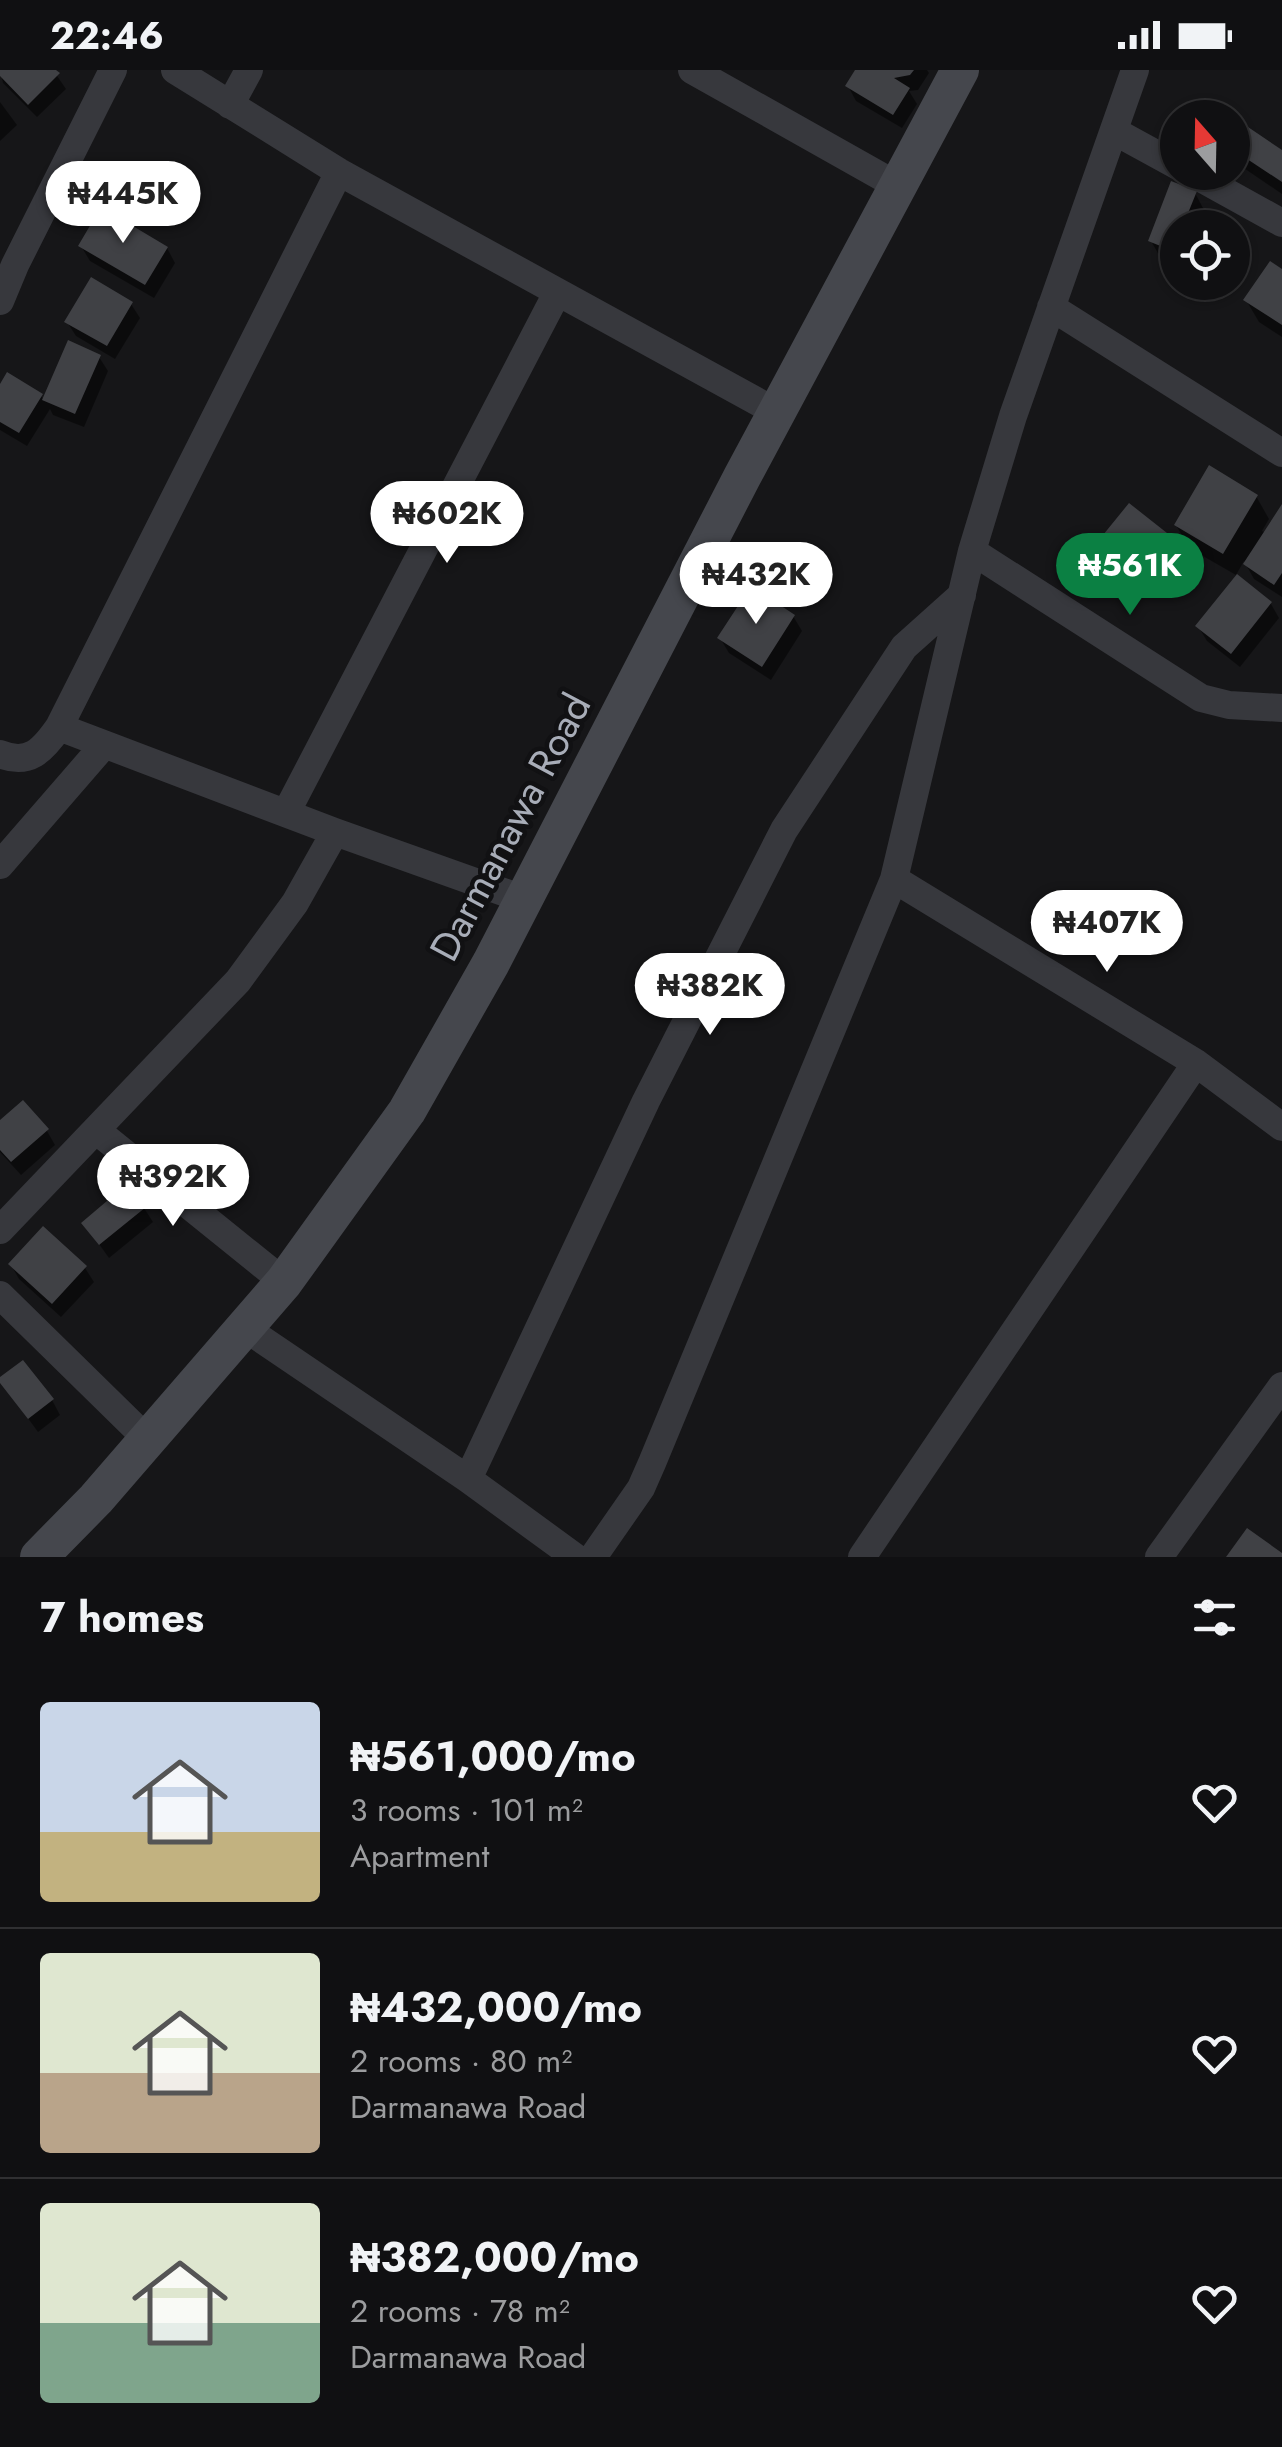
<!DOCTYPE html>
<meta charset="utf-8">
<style>
:root{--surface:#101012;--page:#19191b;--text:#f1f3f6;--muted:#9c9d9f;--line:#303032;--accent:#0b8043}
body{margin:0;font-family:Jost,sans-serif;background:var(--page);color:var(--text);height:100vh;display:flex;flex-direction:column;font-size:38px;white-space:nowrap}
*{box-sizing:border-box;margin:0}
p{font-size:32px;color:var(--muted)}
.icon{flex:none;width:55px;height:55px;fill:none;stroke:currentColor;stroke-width:2;stroke-linecap:round;stroke-linejoin:round}
.map{position:relative;height:1487px;overflow:hidden}
.side{display:flex;flex-direction:column;background:var(--surface);flex:1}
.side>*{flex:none}
.needle{width:65px;rotate:340deg}
.tools{position:absolute;left:1160px;top:30px;display:grid;gap:20px}
.tools a{display:grid;place-items:center;width:90px;height:90px;border-radius:50%;background:var(--surface);box-shadow:0 2px 8px #0004,0 0 0 2px var(--line);font-size:50px}
.price{position:absolute;translate:-50% -85px;padding:0 22px;border-radius:35px;background:#fff;color:#222;font-size:32px;line-height:65px;filter:drop-shadow(0 2px 5px #0008)}
.price::after{content:'';position:absolute;left:50%;top:60px;width:30px;height:22px;margin-left:-15px;background:inherit;clip-path:polygon(0 0,100% 0,50% 100%)}
.price.selected{background:var(--accent);color:#fff}
ul{padding:0;list-style:none}
li{display:flex;align-items:center;gap:30px;height:250px;padding:0 40px}
li+li{border-top:2px solid var(--line)}
li span{display:grid;place-items:center;flex:none;width:280px;height:200px;border-radius:10px;color:#555}
li>.icon{margin-inline-start:auto}
span .icon{width:120px;height:120px;fill:#fffc;stroke-width:1}
li b{font-size:42px}
h2{display:flex;justify-content:space-between;align-items:center;height:120px;padding:0 40px;font-size:42px}
.status{display:flex;justify-content:space-between;align-items:center;height:70px;padding:0 50px;background:var(--surface);direction:ltr}
.status svg{height:28px;fill:currentColor}
.map>svg:first-child{display:block}
.shadow{fill:#0007}
.building{fill:#404145}
.lines{fill:none;stroke-linecap:round;stroke-linejoin:round}
.street{stroke:#37383d;stroke-width:28}
.secondary{stroke:#45474d;stroke-width:38}
.labels{text-anchor:middle;dominant-baseline:central;stroke-width:9;stroke-linejoin:round;paint-order:stroke}
.street-label{font-size:40px;fill:#a8adb8;stroke:#111113}
</style>
<div class="status"><b>22:46</b><svg viewBox="0 0 49 12"><path d="M0 12V9h3v3zM5 12V6h3v6zM10 12V3h3v9zM15 12V0h3v12zM26 1h20v11H26zM47 4h2v5h-2z"/></svg></div>
<div class="map">
<svg width="1282" height="1487" viewBox="0 0 1282 1487">
<rect width="100%" height="100%" fill="#161618"/>
<!-- shadow -->
<path class="shadow" d="M0 0H53L66 19 37 47 3 13Z
M858 0H927L929 3 918 20 909 21 917 34 902 58 856 31 848 16Z
M0 32 17 55 0 71Z
M1232 50 1282 83V124L1232 90Z
M1195 123 1203 138 1196 158H1178V193L1159 185 1151 171Z
M81 176 167 178 175 193 154 228 90 191Z
M1282 202V267L1259 252 1246 230Z
M131 234 140 248 115 289 76 266 67 252Z
M69 274 99 287 108 301 84 357 53 345 50 339 27 376 0 360V319L41 326 44 331Z
M1256 426 1269 449 1262 461 1266 463 1282 439V527L1254 509 1244 491 1236 505 1189 478 1176 455Z
M1165 465 1174 479 1133 529 1097 501 1089 486Z
M1237 507 1271 534 1279 548 1240 597 1207 571 1198 556Z
M793 546 802 561 771 610 729 583 720 568Z
M0 1054 47 1061 55 1075 21 1105 0 1082Z
M144 1138 153 1152 109 1188 84 1153Z
M11 1195 85 1198 94 1212 61 1247 19 1209Z
M0 1310 52 1330 60 1345 38 1362Z"/>
<!-- building -->
<path class="building" d="M0 0H56L60 3 28 35 0 6Z
M855 0H914L910 5 894 8 910 18 893 45 845 16Z
M1217 36 1282 80V112L1232 79V48H1213Z
M1171 111 1197 121 1182 158H1178L1173 181 1148 171Z
M101 137 168 177 145 215 78 176Z
M1270 191 1282 199V255L1243 230Z
M91 207 133 232 107 276 64 252Z
M68 270 101 285 75 344 42 330Z
M7 302 43 324 19 363 0 352V314Z
M1209 395 1258 425 1223 484 1174 455Z
M1129 433 1167 463 1124 516 1086 486Z
M1282 434V503L1274 515 1243 494Z
M1237 504 1272 532 1231 584 1195 556Z
M751 516 795 545 762 597 717 568Z
M23 1030 49 1059 11 1092 0 1080V1050Z
M127 1114 146 1137 99 1175 81 1153Z
M43 1156 87 1196 52 1234 8 1194Z
M23 1290 54 1329 28 1349 0 1313V1307Z
M1247 1458 1282 1483V1487H1226Z"/>
<g class="lines">
<!-- street -->
<path class="street" d="M175 0 339 102 778 343
M692 0 898 116
M230 35 249 0
M1114 61 1178 96
M1190 102 1282 153
M0 231 15 195 113 0
M1051 237 1282 383
M972 481 1201 628 1229 635 1282 638
M59 657 335 762 523 829
M0 684C29 696 43 680 59 657L339 102
M286 743 557 223
M0 795 104 675
M894 809 1196 993 1282 1057
M97 1061 284 1212
M0 1160 238 911 295 833 335 762
M0 1225 148 1370
M245 1258 468 1409 575 1487
M468 1409 646 1031 784 760 904 577 962 525
M593 1487 641 1418 652 1393 894 809 972 481 1013 346 1135 0
M862 1487 1196 993
M1159 1487 1282 1316"/>
<!-- secondary -->
<path class="secondary" d="M39 1487 96 1429 284 1212 407 1041 491 893 742 407 960 0"/>
</g>
<g class="labels">
<!-- street labels -->
<g class="street-label">
<text transform="translate(510 757) rotate(-62)">Darmanawa Road</text>
</g>
</g>
</svg>
<div class="tools">
<a><svg class="needle" viewBox="-14 -14 28 28"><path d="M0-13l5 13h-10z" fill="#e53935"/><path d="M0 13l5-13h-10z" fill="#9c9d9f"/></svg></a>
<a><svg class="icon" aria-label="locate" viewBox="0 0 24 24"><circle cx="12" cy="12" r="6"/><path d="M12 2v4M12 18v4M2 12h4M18 12h4"/></svg></a>
</div>
<b class="price" style="left:123px;top:176px">₦445K</b>
<b class="price" style="left:447px;top:496px">₦602K</b>
<b class="price selected" style="left:1130px;top:548px">₦561K</b>
<b class="price" style="left:756px;top:557px">₦432K</b>
<b class="price" style="left:1107px;top:905px">₦407K</b>
<b class="price" style="left:710px;top:968px">₦382K</b>
<b class="price" style="left:173px;top:1159px">₦392K</b>
</div>
<section class="side">
<h2>7 homes<svg class="icon" aria-label="filters" viewBox="0 0 24 24"><path d="M4 7h16M4 17h16"/><circle cx="9" cy="7" r="2"/><circle cx="15" cy="17" r="2"/></svg></h2>
<ul>
<li><span style="background:linear-gradient(#c9d6e8 65%,#c2b280 0)"><svg class="icon" aria-label="home" viewBox="0 0 24 24"><path d="M3 11l9-7 9 7M6 9v11h12V9"/></svg></span><div><b>₦561,000/mo</b><p>3 rooms · 101 m²</p><p>Apartment</p></div><svg class="icon" aria-label="heart" viewBox="0 0 24 24"><path d="M12 20l-8-8c-3-5 5-10 8-4 3-6 11-1 8 4z"/></svg></li>
<li><span style="background:linear-gradient(#dfe7d0 60%,#b9a48a 0)"><svg class="icon" aria-label="home" viewBox="0 0 24 24"><path d="M3 11l9-7 9 7M6 9v11h12V9"/></svg></span><div><b>₦432,000/mo</b><p>2 rooms · 80 m²</p><p>Darmanawa Road</p></div><svg class="icon" aria-label="heart" viewBox="0 0 24 24"><path d="M12 20l-8-8c-3-5 5-10 8-4 3-6 11-1 8 4z"/></svg></li>
<li><span style="background:linear-gradient(#dfe7d0 60%,#7fa58c 0)"><svg class="icon" aria-label="home" viewBox="0 0 24 24"><path d="M3 11l9-7 9 7M6 9v11h12V9"/></svg></span><div><b>₦382,000/mo</b><p>2 rooms · 78 m²</p><p>Darmanawa Road</p></div><svg class="icon" aria-label="heart" viewBox="0 0 24 24"><path d="M12 20l-8-8c-3-5 5-10 8-4 3-6 11-1 8 4z"/></svg></li>
</ul>
</section>
